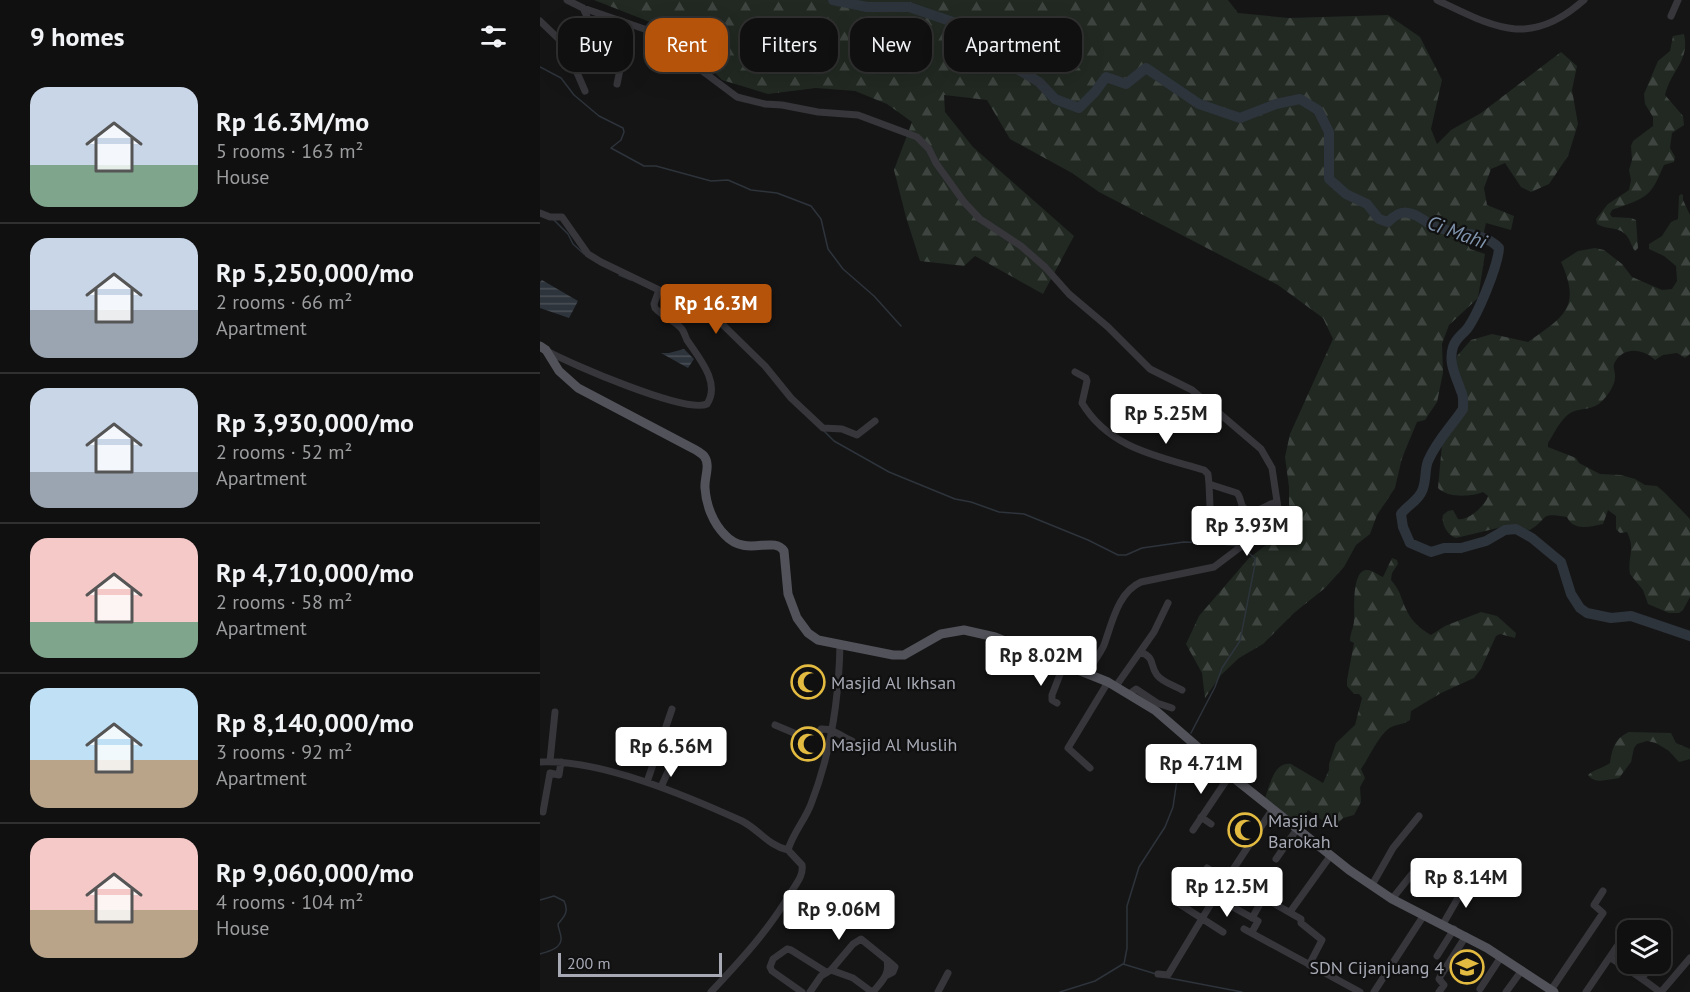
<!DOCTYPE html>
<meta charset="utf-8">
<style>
:root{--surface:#101010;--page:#191919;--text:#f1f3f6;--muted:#9c9d9f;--line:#303030;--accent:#b45309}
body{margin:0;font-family:"PT Sans",sans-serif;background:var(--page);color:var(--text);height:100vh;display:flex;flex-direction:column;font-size:22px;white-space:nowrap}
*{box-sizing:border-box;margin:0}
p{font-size:20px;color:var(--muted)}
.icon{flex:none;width:33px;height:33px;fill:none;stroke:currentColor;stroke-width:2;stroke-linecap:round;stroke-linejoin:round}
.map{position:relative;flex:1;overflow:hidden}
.panel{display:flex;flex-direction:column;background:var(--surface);width:540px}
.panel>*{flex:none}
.guide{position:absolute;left:18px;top:18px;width:570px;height:54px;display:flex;gap:12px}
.fabs{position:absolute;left:1077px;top:920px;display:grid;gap:12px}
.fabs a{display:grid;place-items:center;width:54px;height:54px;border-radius:12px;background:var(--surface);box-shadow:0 6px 24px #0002,0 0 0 2px var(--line);font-size:30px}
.scale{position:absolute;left:18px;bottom:15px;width:164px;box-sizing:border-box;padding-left:6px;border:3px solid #a7aab5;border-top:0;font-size:16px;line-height:21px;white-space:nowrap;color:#a7aab5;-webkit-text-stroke:4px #101011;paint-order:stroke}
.price{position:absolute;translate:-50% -51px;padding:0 14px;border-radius:6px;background:#fff;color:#222;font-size:20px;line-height:39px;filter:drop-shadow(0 2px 3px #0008)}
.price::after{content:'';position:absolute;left:50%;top:36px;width:18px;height:14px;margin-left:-9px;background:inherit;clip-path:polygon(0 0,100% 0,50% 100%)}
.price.on{background:var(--accent);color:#fff}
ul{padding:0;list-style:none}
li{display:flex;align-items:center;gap:18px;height:150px;padding:0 30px}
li+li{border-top:2px solid var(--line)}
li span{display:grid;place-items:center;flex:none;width:168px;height:120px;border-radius:18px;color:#555}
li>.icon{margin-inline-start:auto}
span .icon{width:72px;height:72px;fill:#fffc;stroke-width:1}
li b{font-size:26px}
h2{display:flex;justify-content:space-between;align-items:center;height:72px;padding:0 30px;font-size:26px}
.tag{padding:0 21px;border-radius:18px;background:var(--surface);box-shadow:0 6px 24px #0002,0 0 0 2px var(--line);font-size:21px;line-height:54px}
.tag.on{background:var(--accent);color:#fff}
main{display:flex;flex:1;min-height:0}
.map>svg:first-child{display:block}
.forest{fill:url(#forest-firs)}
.water{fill:url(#water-rules)}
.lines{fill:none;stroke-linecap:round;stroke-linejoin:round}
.stream{stroke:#2e343b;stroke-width:1.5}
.river{stroke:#2e343b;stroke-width:10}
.minor{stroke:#36363b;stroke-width:7}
.major{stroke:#52535a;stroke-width:9}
.labels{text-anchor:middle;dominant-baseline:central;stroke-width:4.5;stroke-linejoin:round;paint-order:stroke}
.poi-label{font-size:18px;fill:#a7aab5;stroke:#101011;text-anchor:start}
.water-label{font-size:20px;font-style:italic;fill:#8195ae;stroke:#101011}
</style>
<main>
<section class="panel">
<h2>9 homes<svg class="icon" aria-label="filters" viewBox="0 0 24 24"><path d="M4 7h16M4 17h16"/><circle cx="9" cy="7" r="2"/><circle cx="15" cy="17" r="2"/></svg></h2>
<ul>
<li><span style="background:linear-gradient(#c9d6e8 65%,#7fa58c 0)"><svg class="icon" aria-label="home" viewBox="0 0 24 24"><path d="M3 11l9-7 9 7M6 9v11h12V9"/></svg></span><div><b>Rp 16.3M/mo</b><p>5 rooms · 163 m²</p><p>House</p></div></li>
<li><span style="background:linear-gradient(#c9d6e8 60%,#9aa5b1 0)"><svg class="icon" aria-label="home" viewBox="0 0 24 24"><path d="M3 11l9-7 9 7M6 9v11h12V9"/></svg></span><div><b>Rp 5,250,000/mo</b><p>2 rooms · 66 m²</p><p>Apartment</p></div></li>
<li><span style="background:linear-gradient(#c9d6e8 70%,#9aa5b1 0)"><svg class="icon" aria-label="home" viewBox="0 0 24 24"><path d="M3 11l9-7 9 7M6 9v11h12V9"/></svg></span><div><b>Rp 3,930,000/mo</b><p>2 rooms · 52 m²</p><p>Apartment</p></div></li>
<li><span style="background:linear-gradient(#f6c9c9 70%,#7fa58c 0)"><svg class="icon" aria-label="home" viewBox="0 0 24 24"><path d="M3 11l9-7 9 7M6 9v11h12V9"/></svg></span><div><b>Rp 4,710,000/mo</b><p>2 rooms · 58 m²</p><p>Apartment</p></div></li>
<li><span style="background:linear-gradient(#bfe0f5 60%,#b9a48a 0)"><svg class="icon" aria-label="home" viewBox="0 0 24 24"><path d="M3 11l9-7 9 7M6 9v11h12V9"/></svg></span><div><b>Rp 8,140,000/mo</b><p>3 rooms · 92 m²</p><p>Apartment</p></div></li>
<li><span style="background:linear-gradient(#f6c9c9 60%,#b9a48a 0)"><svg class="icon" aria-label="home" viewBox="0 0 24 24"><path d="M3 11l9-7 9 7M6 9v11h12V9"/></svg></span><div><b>Rp 9,060,000/mo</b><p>4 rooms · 104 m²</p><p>House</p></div></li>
</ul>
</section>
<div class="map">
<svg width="1150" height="992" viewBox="0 0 1150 992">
<defs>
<pattern id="forest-firs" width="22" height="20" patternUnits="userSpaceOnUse" patternTransform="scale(1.5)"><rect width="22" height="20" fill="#212922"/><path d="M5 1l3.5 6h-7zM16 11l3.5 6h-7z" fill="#3e4540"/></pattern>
<pattern id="water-rules" width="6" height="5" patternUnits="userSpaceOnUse" patternTransform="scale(1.5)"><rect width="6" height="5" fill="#2e343b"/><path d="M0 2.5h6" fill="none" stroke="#494f55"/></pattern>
</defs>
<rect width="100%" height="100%" fill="#151516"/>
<!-- forest -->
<path class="forest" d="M54 0H688L698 13 749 18 848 15 880 37 902 80 891 129 897 144 911 130 941 113 1021 52 1037 66 1032 90 1038 124 1028 156 1009 184 991 192 981 187 965 163 951 169 944 188 947 205 974 216 971 230 946 223 943 236 925 238 930 249 945 254 938 298 909 325 902 344 903 373 897 402 885 420 877 422 862 458 855 488 837 515 830 534 816 545 804 567 785 588 754 613 723 644 699 658 681 675 665 698 662 673 646 644 659 616 709 558 733 540 749 515V487L745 457 750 434 793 339 783 318 738 285 559 192 532 173 470 139 447 100 404 95 405 112 433 147 534 236 503 294 435 256 424 266 380 261 366 217 354 170 372 122 347 104 315 91 276 88 228 94 182 80 152 49 110 22Z
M1144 34C1150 61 1131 70 1125 95L1143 116 1144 125 1132 133 1130 148 1135 157 1134 162 1124 165C1120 173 1117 183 1111 190 1103 201 1084 205 1072 210L1070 214 1072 217 1091 218 1096 220 1098 248 1095 251C1091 246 1090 238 1085 234 1077 226 1066 230 1057 224L1056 219 1068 204 1089 190 1091 180 1089 170 1092 160 1091 146 1093 141 1113 126V117L1105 104 1104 94 1118 61 1130 51 1133 36Z
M1141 194 1143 195V200L1150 215V354L1145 358 1137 353 1123 355 1115 360C1104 349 1084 346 1075 362 1072 367 1075 370 1075 375 1076 385 1067 397 1060 403 1052 409 1047 408 1039 410 1023 412 1016 431 1008 443V447L1036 458 1039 463 1060 474 1081 475 1095 479 1105 485 1117 486 1125 493 1150 519V597L1143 610 1139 613H1129L1108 604 1103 590 1090 574C1087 557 1096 550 1087 532L1080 533 1076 529V516L1068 510 1063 524C1049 527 1033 531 1027 517 998 512 1010 518 990 530L966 526 916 538C907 535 901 524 903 515L908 511 913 510 918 519C928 521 945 506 948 496L943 492C931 497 907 498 898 488L902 444 914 429 924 392 915 367 917 356 931 340 952 334 988 342C1023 317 1042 308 1021 262L1038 251 1055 248 1064 250 1082 264 1092 277 1122 290 1132 289 1137 281 1136 266 1124 256 1109 249V244L1122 236 1131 222 1138 219 1139 196Z
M852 558 857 560 858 564 852 573 851 580C862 593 860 597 867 611 872 622 881 629 891 635L905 626 941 612 957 616 976 633 975 638 960 634 956 636 941 669 934 678 901 693 871 711 870 720C864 725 854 724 848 729 836 740 830 756 821 769L825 778 820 787 821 802 814 815 803 818 793 828 768 810 757 825 725 798C730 785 734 761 751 764L783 783 789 770V764L796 743 815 725 822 698 819 694H814L807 686V680L814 643 810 641C810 634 813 629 814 622 815 611 811 572 826 570 831 569 838 575 843 577Z
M1089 732 1131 733 1136 743 1150 749V759L1139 762 1129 751 1116 743 1107 741 1097 744 1094 748 1091 762 1079 778C1069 779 1055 785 1048 775 1053 770 1063 768 1070 763 1072 749 1075 738 1089 732Z"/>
<!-- water -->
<path class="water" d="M2 280 38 301 29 318 0 308V282Z
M144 349 154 359 148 368 121 353H129Z"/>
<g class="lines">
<!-- stream -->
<path class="stream" d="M0 67 21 78 34 95 59 116 83 128 84 132 81 140 71 148 104 166H116L171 181 188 180 211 190 237 193 271 206 281 219 288 249 303 269 334 296 361 326
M14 220 28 234 33 244 44 254
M79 275 91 280
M146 302 157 309
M283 430 294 441 349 472 415 499 431 502 459 512 484 514 548 540 578 555H586L602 548 644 542 673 543 698 546
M651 733 675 687 682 668 700 641 715 564V558L702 548
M0 900 14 896 24 901C29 911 25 916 18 924 18 929 22 935 21 940 20 949 7 952 0 954
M584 964 587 948V906L599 867 625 827 633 807 637 780 647 744
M629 978 702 992
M520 992 555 981 583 964 616 974"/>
<!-- river -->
<path class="river" d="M293 0 327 7H369L413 22 446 50 499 82 515 99 539 108 555 92 566 77 586 84 606 68 659 104 700 118 736 104 760 99 778 110 789 132V179L806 194 827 204 839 219 848 222C853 217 861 211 868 213 878 214 885 222 893 226 914 235 942 230 959 248 958 266 938 314 927 329 922 335 916 338 913 347 908 363 916 376 921 391 924 396 923 403 923 409 911 427 897 440 888 461 884 471 887 483 881 493 876 502 867 506 861 514L863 527 870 543 891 552 904 548H921L946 541 965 530 976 529 992 538 1021 562 1031 594 1040 608 1047 613 1071 618 1091 616 1150 636"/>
<!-- minor -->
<path class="minor" d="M27 0 43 8 119 34 165 73 197 97 225 104 242 105 278 112 318 115 377 137 389 149 396 163 424 202 440 219 481 246 505 267 529 294 568 327 610 369 652 390 721 449 732 468 738 508 732 523 674 567 601 582C578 592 572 623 564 645 560 654 552 664 547 673
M897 0C954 27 989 49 1044 0
M43 8 58 40 81 65 77 84
M1131 16 1138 0
M0 21 25 45 45 91
M0 213 10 217H22L48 254 61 262 119 290 151 300 180 322 225 366 251 398 283 428 302 429 317 435 335 421
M7 351C31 364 146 414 167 404 181 383 159 358 147 340 145 336 144 331 141 328 134 320 122 316 115 308L114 304 119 290
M535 372 546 378 547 381 542 403C569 448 617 456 664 470L668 474 669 484 697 493C701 497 700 503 703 507 712 519 728 503 737 502
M669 484 670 506
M601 652C616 659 609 664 617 675 622 682 635 686 642 690
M576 686 614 632 628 603
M589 694 596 689 617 703 632 708
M517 703 512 700V695L524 664
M235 725 273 741 275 740 281 729C292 728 301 736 312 741
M10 761 15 712
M0 762C60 759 147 796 202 821 218 829 229 846 248 850
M550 768 528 748 568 682
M107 782 132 709
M121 787 144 736
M3 812 10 773 19 775 21 762
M661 817 671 824
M653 830 690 775
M736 859 757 829
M667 868 686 880
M688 877 761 919V923L782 940 769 965
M832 885 853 848 879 816
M675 897 718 921 712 932
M852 899 872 874
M638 903 683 932
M750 912 791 855
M712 918 724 897
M903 924 918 898 939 884
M704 929 820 992
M1120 954 1123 950
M897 956 914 929
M1071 958C1088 969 1103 979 1120 992
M291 970 313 944 321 939 347 960C350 975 342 981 333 992
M618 974 628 975 675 897 732 810
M347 975 353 972 355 967 347 960
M1102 978 1113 963
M940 989 961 957
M1011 990 1063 913 1054 905 1063 891
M171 992C200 961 228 931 250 894 255 885 264 876 262 865L248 850C253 833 265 820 271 804 291 753 299 699 300 644
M262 992 232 971 230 967 233 959 247 949 251 950 286 972
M270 992 281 976 291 970 313 978 332 992
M398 992 408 973
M834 992 884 915
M899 992 904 985 899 979 901 975 926 936
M966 992 982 970
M1046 992 1078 945 1088 940
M1121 992 1150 958"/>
<!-- major -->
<path class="major" d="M0 346 6 350 19 371 38 388 152 448C156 450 161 453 164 456 171 465 164 478 165 488 166 505 173 523 185 535 206 558 234 535 244 551L248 594 257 618 268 633 278 640 353 655H364L401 634 424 630 455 637 568 682 616 711 690 775 809 870 852 899 947 948 1014 992"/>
</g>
<!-- icons -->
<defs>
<symbol id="mosque-ring" viewBox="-11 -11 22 22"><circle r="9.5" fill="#101011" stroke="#e3bb40" stroke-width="1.5"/><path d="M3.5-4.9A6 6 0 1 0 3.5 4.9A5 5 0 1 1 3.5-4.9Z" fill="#e3bb40"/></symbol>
<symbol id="school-ring" viewBox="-11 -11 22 22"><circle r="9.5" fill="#101011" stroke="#e3bb40" stroke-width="1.5"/><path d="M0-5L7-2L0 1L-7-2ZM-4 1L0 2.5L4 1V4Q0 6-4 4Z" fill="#e3bb40"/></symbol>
</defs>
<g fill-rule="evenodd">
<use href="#mosque-ring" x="249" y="663" width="38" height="38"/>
<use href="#mosque-ring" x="249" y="725" width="38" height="38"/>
<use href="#mosque-ring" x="686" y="811" width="38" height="38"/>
<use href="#school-ring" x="908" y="948" width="38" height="38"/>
</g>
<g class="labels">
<!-- poi labels -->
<g class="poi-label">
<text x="291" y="682">Masjid Al Ikhsan</text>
<text x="291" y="744">Masjid Al Muslih</text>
<text x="728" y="820">Masjid Al<tspan x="728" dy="21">Barokah</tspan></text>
<text x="904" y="967" text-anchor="end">SDN Cijanjuang 4</text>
</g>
<!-- water labels -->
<g class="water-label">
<text transform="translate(917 232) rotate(20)">Ci Mahi</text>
</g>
</g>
</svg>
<div class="fabs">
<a><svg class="icon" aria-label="layers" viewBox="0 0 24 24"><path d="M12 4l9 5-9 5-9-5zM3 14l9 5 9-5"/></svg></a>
</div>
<div class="scale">200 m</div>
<b class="price on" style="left:176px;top:335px">Rp 16.3M</b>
<b class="price" style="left:626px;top:445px">Rp 5.25M</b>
<b class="price" style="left:707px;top:557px">Rp 3.93M</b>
<b class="price" style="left:501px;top:687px">Rp 8.02M</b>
<b class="price" style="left:131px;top:778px">Rp 6.56M</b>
<b class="price" style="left:661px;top:795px">Rp 4.71M</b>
<b class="price" style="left:926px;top:909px">Rp 8.14M</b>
<b class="price" style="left:687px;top:918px">Rp 12.5M</b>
<b class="price" style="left:299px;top:941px">Rp 9.06M</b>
<div class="guide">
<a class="tag">Buy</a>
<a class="tag on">Rent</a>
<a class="tag">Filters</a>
<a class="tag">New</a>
<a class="tag">Apartment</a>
</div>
</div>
</main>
